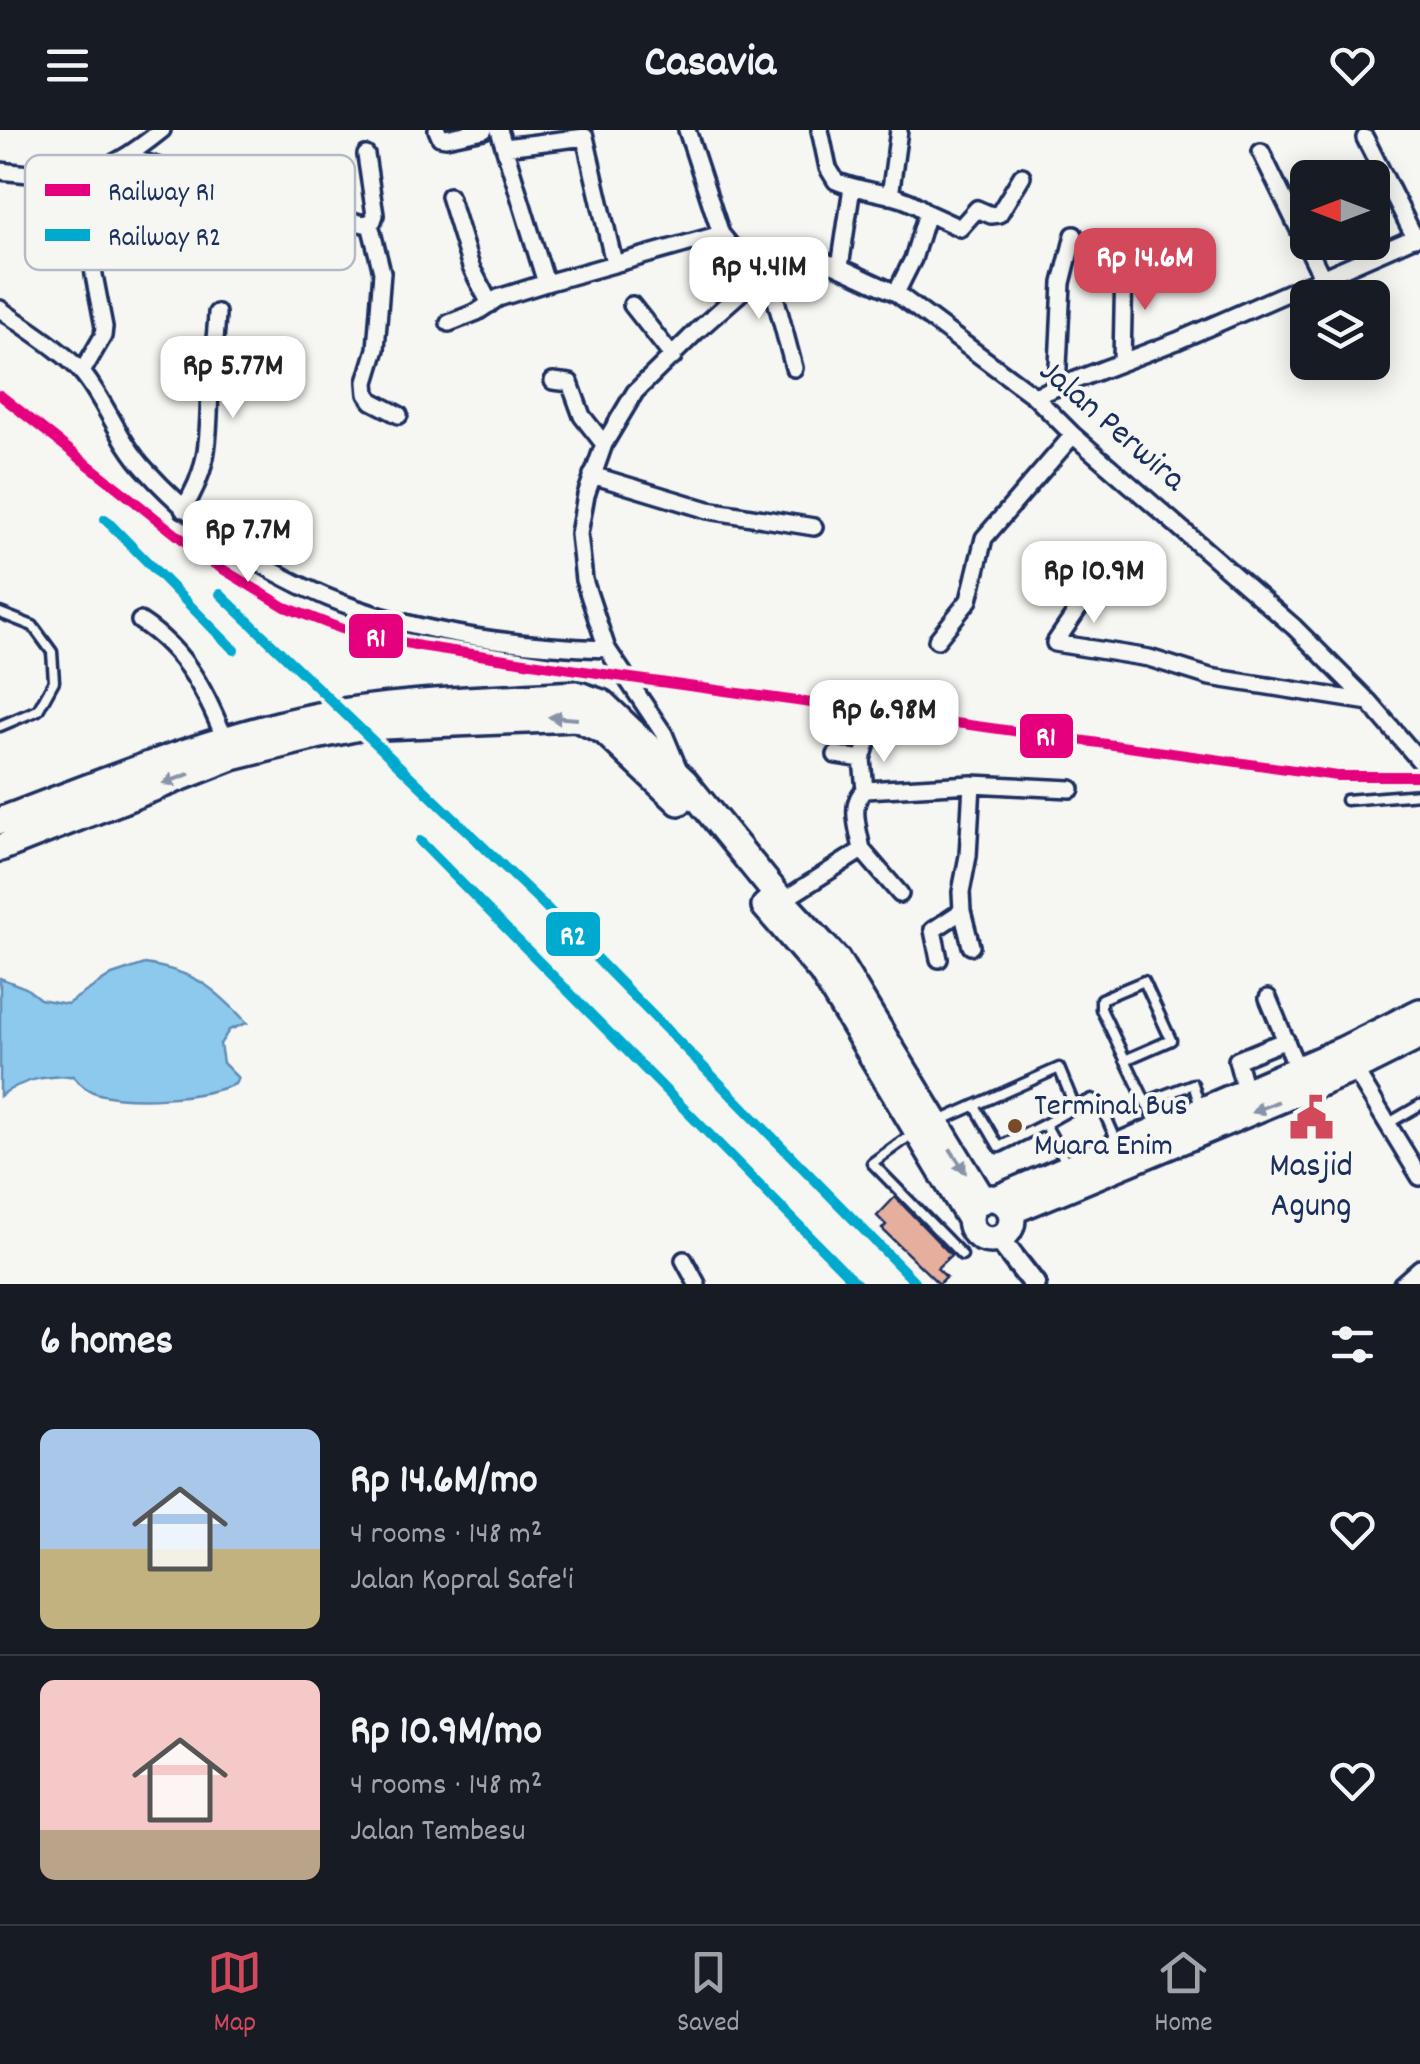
<!DOCTYPE html>
<meta charset="utf-8">
<style>
:root{--surface:#171b24;--page:#242831;--text:#f1f3f6;--muted:#9ea1a6;--line:#363941;--accent:#d1495b}
body{margin:0;font-family:Dekko,sans-serif;background:var(--page);color:var(--text);height:100vh;display:flex;flex-direction:column;font-size:38px;white-space:nowrap}
*{box-sizing:border-box;margin:0}
p{font-size:32px;color:var(--muted)}
.icon{flex:none;width:55px;height:55px;fill:none;stroke:currentColor;stroke-width:2;stroke-linecap:round;stroke-linejoin:round}
.map{position:relative;height:1154px;overflow:hidden}
.sheet{display:flex;flex-direction:column;background:var(--surface);flex:1}
.sheet>*{flex:none}
.needle{width:65px;rotate:270deg}
.controls{position:absolute;left:1290px;top:30px;display:grid;gap:20px}
.controls a{display:grid;place-items:center;width:100px;height:100px;border-radius:15px;background:var(--surface);box-shadow:0 5px 25px #0003;font-size:50px}
.price{position:absolute;translate:-50% -85px;padding:0 22px;border-radius:20px;background:#fff;color:#222;font-size:32px;line-height:65px;filter:drop-shadow(0 2px 5px #0008)}
.price::after{content:'';position:absolute;left:50%;top:60px;width:30px;height:22px;margin-left:-15px;background:inherit;clip-path:polygon(0 0,100% 0,50% 100%)}
.price.on{background:var(--accent);color:#fff}
ul{padding:0;list-style:none}
li{display:flex;align-items:center;gap:30px;height:250px;padding:0 40px}
li+li{border-top:2px solid var(--line)}
li span{display:grid;place-items:center;flex:none;width:280px;height:200px;border-radius:15px;color:#555}
li>.icon{margin-inline-start:auto}
span .icon{width:120px;height:120px;fill:#fffc;stroke-width:1}
li b{font-size:42px}
h2{display:flex;justify-content:space-between;align-items:center;height:120px;padding:0 40px;font-size:42px}
header{display:flex;justify-content:space-between;align-items:center;height:130px;padding:0 40px;background:var(--surface);font-size:45px;font-weight:700}
.dock{display:flex;justify-content:space-around;align-items:center;height:140px;border-top:2px solid var(--line);background:var(--surface);font-size:28px;color:var(--muted)}
.dock a{display:grid;justify-items:center;gap:5px}
.dock .on{color:var(--accent)}
.map>svg:first-child{display:block}
.water{fill:#8cc9ec;stroke:#5f8bb3;stroke-width:2.5}
.building{fill:#e6af9d;stroke:#1b2f5e;stroke-width:2.5}
.lines{fill:none;stroke-linecap:round;stroke-linejoin:round}
.service-casing{stroke:#1b2f5e;stroke-width:15}
.minor-casing{stroke:#1b2f5e;stroke-width:22}
.secondary-casing{stroke:#1b2f5e;stroke-width:28}
.trunk-casing{stroke:#1b2f5e;stroke-width:32}
.service{stroke:#f6f6f2;stroke-width:8}
.minor{stroke:#f6f6f2;stroke-width:15}
.secondary{stroke:#f6f6f2;stroke-width:20}
.trunk{stroke:#f6f6f2;stroke-width:25}
.rail-1-casing{stroke:#f6f6f2;stroke-width:18}
.rail-2-casing{stroke:#f6f6f2;stroke-width:18}
.rail-1{stroke:#e5007d;stroke-width:10}
.rail-2{stroke:#00a9ce;stroke-width:10}
.oneway{fill:#8892a8}
.bus-dot{fill:#7a4b2a;stroke:#f6f6f2;stroke-width:4}
.labels{text-anchor:middle;dominant-baseline:central;stroke-width:8;stroke-linejoin:round;paint-order:stroke}
.bus-label{font-size:32px;fill:#1b2f5e;stroke:#f6f6f2;text-anchor:start}
.street-label{font-size:35px;fill:#1b2f5e;stroke:#f6f6f2}
.poi-label{font-size:35px;fill:#1b2f5e;stroke:#f6f6f2}
.key{fill:#f6f6f2;stroke:#b4bac6;stroke-width:2.5}
.key-label{font-size:28px;fill:#1b2f5e}
.line-badge{stroke:#f6f6f2;stroke-width:4}
.badge-label{font-size:28px;text-anchor:middle;font-weight:bold;fill:#fff}
</style>
<header><svg class="icon" aria-label="menu" viewBox="0 0 24 24"><path d="M4 6h16M4 12h16M4 18h16"/></svg>Casavia<svg class="icon" aria-label="heart" viewBox="0 0 24 24"><path d="M12 20l-8-8c-3-5 5-10 8-4 3-6 11-1 8 4z"/></svg></header>
<div class="map">
<svg width="1420" height="1154" viewBox="0 0 1420 1154">
<rect width="100%" height="100%" fill="#f6f6f2"/>
<filter id="ink" filterUnits="userSpaceOnUse"><feTurbulence type="fractalNoise" baseFrequency=".01" numOctaves="2"/><feDisplacementMap in="SourceGraphic" scale="20" xChannelSelector="R" yChannelSelector="G"/><feConvolveMatrix kernelMatrix="1 2 1 2 8 2 1 2 1" color-interpolation-filters="sRGB"/></filter>
<g filter="url(#ink)">
<!-- water -->
<path class="water" d="M145 834C195 842 214 857 247 893L229 900 220 914 223 933 238 948 235 954C201 968 134 973 99 964 87 961 80 955 73 946 45 946 23 949 0 966V848L26 858 40 869 67 874 112 845Z"/>
<!-- building -->
<path class="building" d="M895 1067 951 1125 937 1138 946 1147 939 1154 882 1099 886 1095 877 1086Z"/>
<g class="lines">
<defs>
<path id="service" d="M0 483 33 496 52 522 54 551 38 580 0 596
M1346 670 1420 664
M1125 930 1171 910 1144 851 1101 869V879L1157 996
M1146 972 1193 954 1200 976
M975 976 999 1017 1045 994
M1075 977 1092 969 1100 973 1117 1012
M942 990 1059 938 1075 977 1045 994 1067 1034
M1389 993 1420 975
M915 1002 872 1033 962 1125"/>
<path id="minor" d="M437 0 440 7 446 8 484 0
M499 0 546 153
M687 0 721 104 757 148
M820 0 828 38 836 51C864 64 903 61 927 83L913 129 896 163
M1365 8 1415 108
M505 17 585 7 614 133
M1261 22 1323 149
M129 27 235 62 364 94 373 91 375 85 366 25
M0 41C80 50 97 52 162 0
M449 66 471 137 490 174
M890 66 899 0
M927 83 960 98 977 79 991 85 999 84 1022 46
M370 94 382 142 376 219 366 252 367 264 372 271 399 285
M840 137 852 57
M774 139 776 170 794 238
M632 175 673 227
M0 179C23 196 67 223 84 245 107 274 120 313 146 340 271 476 427 513 607 519
M449 193 477 182 498 168 546 153 721 104
M1122 232 1124 134
M82 242 103 206 104 197 94 145 83 45
M553 251 570 253 582 286 604 314
M1057 257 1062 153 1074 105
M1034 266 1177 211 1420 105
M592 345 708 380 814 397
M183 379C211 337 208 304 210 256 212 232 216 208 217 183
M1095 454 1055 513 1149 528 1210 547 1369 572
M140 491C188 522 206 564 228 616
M937 510 969 470 984 408 1073 305
M836 625 862 629
M679 640 664 604 607 519 584 450 579 404 586 365 604 314 635 262 698 200 757 148 792 133 812 131 833 134 896 163 1034 266 1073 305 1294 497 1369 572 1420 631
M865 660 862 629 869 607
M862 720 900 764
M782 771 862 720C859 701 848 673 865 660L972 654 1071 659
M971 816 962 781 961 762 968 726 972 654
M939 829 933 800 962 781
M1268 868 1297 938
M1350 932 1420 1047
M1245 960 1237 930 1286 910
M684 1130 697 1154
M1402 1154 1420 1138"/>
<path id="secondary" d="M999 1109 1034 1154"/>
<path id="trunk" d="M0 691C104 652 209 608 318 586 402 570 490 570 576 564L602 573 684 651 782 771 837 830 983 1070
M0 718 232 627 316 606 359 597 576 588 604 601 679 672
M765 776 822 842 970 1089
M970 1089a21 21 0 1 1 42 0a21 21 0 1 1-42 0Z
M996 1069 1343 920 1420 882
M1011 1081 1354 939 1420 906"/>
</defs>
<!-- service casing -->
<use href="#service" class="service-casing"/>
<!-- minor casing -->
<use href="#minor" class="minor-casing"/>
<!-- secondary casing -->
<use href="#secondary" class="secondary-casing"/>
<!-- trunk casing -->
<use href="#trunk" class="trunk-casing"/>
<!-- service -->
<use href="#service" class="service"/>
<!-- minor -->
<use href="#minor" class="minor"/>
<!-- secondary -->
<use href="#secondary" class="secondary"/>
<!-- trunk -->
<use href="#trunk" class="trunk"/>
<defs>
<path id="rail-1" d="M0 265 211 432 285 477 342 499 420 516 624 547 1337 646H1420"/>
<path id="rail-2" d="M105 389 234 520
M220 464 542 773 917 1154
M420 711 857 1154"/>
</defs>
<!-- rail-1 casing -->
<use href="#rail-1" class="rail-1-casing"/>
<!-- rail-2 casing -->
<use href="#rail-2" class="rail-2-casing"/>
<!-- rail-1 -->
<use href="#rail-1" class="rail-1"/>
<!-- rail-2 -->
<use href="#rail-2" class="rail-2"/>
</g>
<!-- one-way arrows -->
<defs><path id="oneway-solid" d="M-6-.8H1V-3.2L6.5 0L1 3.2V.8H-6Z" transform="scale(2.5)"/></defs>
<g class="oneway">
<use href="#oneway-solid" transform="translate(563 588) rotate(-176)"/>
<use href="#oneway-solid" transform="translate(176 649) rotate(159)"/>
<use href="#oneway-solid" transform="translate(1265 977) rotate(157)"/>
<use href="#oneway-solid" transform="translate(958 1031) rotate(57)"/>
</g>
</g>
<!-- icons -->
<defs>
<symbol id="civic-bare" viewBox="-9 -9 18 18"><path d="M-.6-6.5H3V-4.5H.6V-3L4-1V1h2V6H-6V1h2V-1L-.6-3ZM-1.2 2.5V6h2.4V2.5Z" fill="#d1495b" stroke="#f6f6f2" stroke-width="2.5" paint-order="stroke"/></symbol>
</defs>
<g fill-rule="evenodd">
<use href="#civic-bare" x="1280" y="956" width="63" height="63"/>
</g>
<!-- markers -->
<circle class="bus-dot" cx="1015" cy="996" r="9"/>
<g class="labels">
<!-- bus labels -->
<g class="bus-label">
<text x="1034" y="978">Terminal Bus<tspan x="1034" dy="40">Muara Enim</tspan></text>
</g>
<!-- street labels -->
<g class="street-label">
<text transform="translate(1111 297) rotate(41)">Jalan Perwira</text>
</g>
<!-- poi labels -->
<g class="poi-label">
<text x="1311" y="1038">Masjid<tspan x="1311" dy="40">Agung</tspan></text>
</g>
</g>
<!-- legend -->
<rect x="25" y="25" width="330" height="115" rx="15" class="key"/>
<rect x="45" y="54" width="45" height="12" fill="#e5007d"/>
<rect x="45" y="99" width="45" height="12" fill="#00a9ce"/>
<g class="key-label">
<text x="108" y="70">Railway R1</text>
<text x="108" y="115">Railway R2</text>
</g>
<g class="line-badge">
<rect x="347" y="482" width="58" height="48" rx="10" fill="#e5007d"/>
<rect x="1018" y="582" width="57" height="48" rx="10" fill="#e5007d"/>
<rect x="544" y="780" width="58" height="48" rx="10" fill="#00a9ce"/>
</g>
<g class="badge-label">
<text x="376" y="516">R1</text>
<text x="1046" y="615">R1</text>
<text x="573" y="814">R2</text>
</g>
</svg>
<div class="controls">
<a><svg class="needle" viewBox="-14 -14 28 28"><path d="M0-13l5 13h-10z" fill="#e53935"/><path d="M0 13l5-13h-10z" fill="#9ea1a6"/></svg></a>
<a><svg class="icon" aria-label="layers" viewBox="0 0 24 24"><path d="M12 4l9 5-9 5-9-5zM3 14l9 5 9-5"/></svg></a>
</div>
<b class="price on" style="left:1145px;top:183px">Rp 14.6M</b>
<b class="price" style="left:759px;top:192px">Rp 4.41M</b>
<b class="price" style="left:233px;top:291px">Rp 5.77M</b>
<b class="price" style="left:248px;top:455px">Rp 7.7M</b>
<b class="price" style="left:1094px;top:496px">Rp 10.9M</b>
<b class="price" style="left:884px;top:635px">Rp 6.98M</b>
</div>
<section class="sheet">
<h2>6 homes<svg class="icon" aria-label="filters" viewBox="0 0 24 24"><path d="M4 7h16M4 17h16"/><circle cx="9" cy="7" r="2"/><circle cx="15" cy="17" r="2"/></svg></h2>
<ul>
<li><span style="background:linear-gradient(#a9c7e8 60%,#c2b280 0)"><svg class="icon" aria-label="home" viewBox="0 0 24 24"><path d="M3 11l9-7 9 7M6 9v11h12V9"/></svg></span><div><b>Rp 14.6M/mo</b><p>4 rooms · 148 m²</p><p>Jalan Kopral Safe'i</p></div><svg class="icon" aria-label="heart" viewBox="0 0 24 24"><path d="M12 20l-8-8c-3-5 5-10 8-4 3-6 11-1 8 4z"/></svg></li>
<li><span style="background:linear-gradient(#f6c9c9 75%,#b9a48a 0)"><svg class="icon" aria-label="home" viewBox="0 0 24 24"><path d="M3 11l9-7 9 7M6 9v11h12V9"/></svg></span><div><b>Rp 10.9M/mo</b><p>4 rooms · 148 m²</p><p>Jalan Tembesu</p></div><svg class="icon" aria-label="heart" viewBox="0 0 24 24"><path d="M12 20l-8-8c-3-5 5-10 8-4 3-6 11-1 8 4z"/></svg></li>
</ul>
</section>
<nav class="dock">
<a class="on"><svg class="icon" aria-label="map" viewBox="0 0 24 24"><path d="M3 6l6-2 6 2 6-2v14l-6 2-6-2-6 2zM9 4v14M15 6v14"/></svg>Map</a>
<a><svg class="icon" aria-label="saved" viewBox="0 0 24 24"><path d="M7 4h10v16l-5-4-5 4z"/></svg>Saved</a>
<a><svg class="icon" aria-label="home" viewBox="0 0 24 24"><path d="M3 11l9-7 9 7M6 9v11h12V9"/></svg>Home</a>
</nav>
